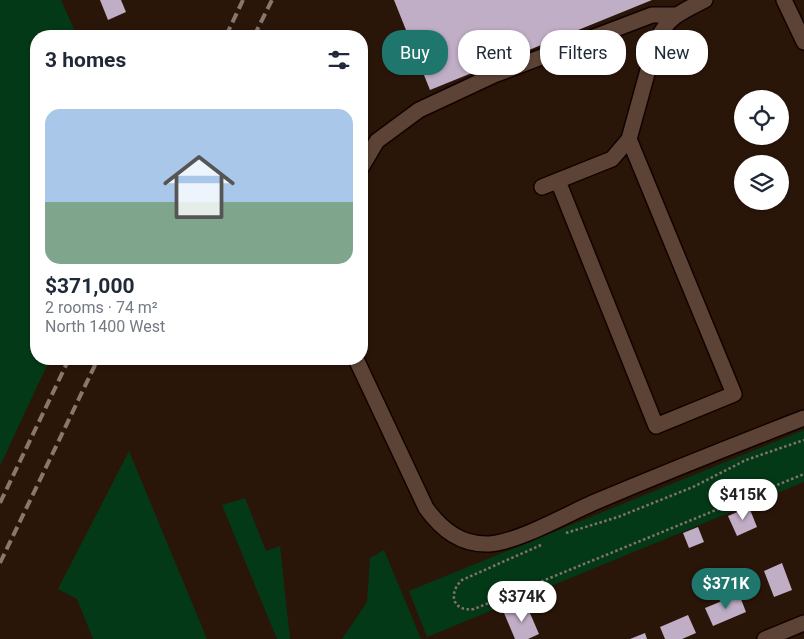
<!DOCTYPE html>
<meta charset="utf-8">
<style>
:root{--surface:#fff;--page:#f2f2f3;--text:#1f2937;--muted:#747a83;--line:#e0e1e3;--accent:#1f766d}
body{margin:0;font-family:Roboto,sans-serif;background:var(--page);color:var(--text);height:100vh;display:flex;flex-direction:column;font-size:19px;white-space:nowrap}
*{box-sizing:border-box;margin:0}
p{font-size:16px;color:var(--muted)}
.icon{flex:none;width:28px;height:28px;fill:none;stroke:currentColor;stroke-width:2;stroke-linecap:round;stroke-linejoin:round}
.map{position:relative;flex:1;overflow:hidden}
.side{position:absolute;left:30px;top:30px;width:338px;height:335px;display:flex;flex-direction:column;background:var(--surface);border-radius:20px;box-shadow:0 1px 4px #0004}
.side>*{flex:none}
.guide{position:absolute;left:382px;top:30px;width:346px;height:45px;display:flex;gap:10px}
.controls{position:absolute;left:734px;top:90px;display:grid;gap:10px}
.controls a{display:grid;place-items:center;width:55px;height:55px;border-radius:50%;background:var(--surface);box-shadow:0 1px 4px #0004;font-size:25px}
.price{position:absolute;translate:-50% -42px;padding:0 11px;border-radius:18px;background:#fff;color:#222;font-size:16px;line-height:32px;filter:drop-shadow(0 1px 2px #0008)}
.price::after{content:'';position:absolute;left:50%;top:30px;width:15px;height:11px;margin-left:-8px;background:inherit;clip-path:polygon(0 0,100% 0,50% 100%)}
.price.active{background:var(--accent);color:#fff}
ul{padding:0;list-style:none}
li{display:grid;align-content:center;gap:10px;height:265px;padding:0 15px}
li+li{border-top:1px solid var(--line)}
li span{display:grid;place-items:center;height:155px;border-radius:15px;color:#555}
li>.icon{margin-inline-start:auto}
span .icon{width:90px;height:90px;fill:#fffc;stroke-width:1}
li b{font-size:21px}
h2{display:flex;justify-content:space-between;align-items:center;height:60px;padding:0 15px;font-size:21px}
.pill{padding:0 18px;border-radius:20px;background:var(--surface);box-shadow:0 1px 4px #0004;font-size:18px;line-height:45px}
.pill.active{background:var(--accent);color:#fff}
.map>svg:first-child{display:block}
.green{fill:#043917}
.building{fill:#c0adc6}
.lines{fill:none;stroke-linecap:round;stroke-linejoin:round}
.minor-casing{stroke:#120200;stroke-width:18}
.path{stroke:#857268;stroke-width:2.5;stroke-dasharray:2.5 2.5;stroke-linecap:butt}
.minor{stroke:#5c4336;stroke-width:15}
.rail{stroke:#89766c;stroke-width:4;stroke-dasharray:10 5;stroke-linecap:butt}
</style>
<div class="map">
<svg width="804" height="639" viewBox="0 0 804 639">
<rect width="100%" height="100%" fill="#2a1509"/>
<!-- green -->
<path class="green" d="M0 0H61L77 36H36V359H50L0 466Z
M804 430V482L427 637 409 591Z
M129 451 207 639H93L77 599 58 589Z
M245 498 266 551 280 546 290 639H277L222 505Z
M384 550 421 639H342L367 602 370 558Z"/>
<!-- building -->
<path class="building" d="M100 0H121L126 12 108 20Z
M394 0H652L430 90Z
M749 507 757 527 737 536 728 516Z
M698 527 704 542 689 548 683 533Z
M782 563 792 590 774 597 764 571Z
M739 594 746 612 713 626 705 608Z
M526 604 539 634 528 639H515L504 613Z
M688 615 696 633 682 639H665L660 627Z
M645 633 647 639H630Z"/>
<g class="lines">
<defs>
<path id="minor" d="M784 0 804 42
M361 168 377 141 419 110 494 75 652 15H676
M558 181 656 426 734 394 629 139
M542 187 612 159 629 139 656 41C669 16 681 12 705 0
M356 359 426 508C442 530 461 545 489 544 519 542 567 514 595 502 664 473 734 445 804 418
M765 639 804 623"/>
</defs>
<!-- minor casing -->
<use href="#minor" class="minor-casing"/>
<!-- path -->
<path class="path" d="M566 533 618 517 693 487 746 460 804 440
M541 545 462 580C448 593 452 612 474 609L804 474"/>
<!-- minor -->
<use href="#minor" class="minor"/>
<!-- rail -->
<path class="rail" d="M226 36 243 0
M254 36 272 0
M0 503 69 359
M0 563 98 359"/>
</g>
</svg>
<div class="controls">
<a><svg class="icon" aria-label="locate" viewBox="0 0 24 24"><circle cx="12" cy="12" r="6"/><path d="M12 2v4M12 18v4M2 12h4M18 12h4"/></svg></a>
<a><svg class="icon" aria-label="layers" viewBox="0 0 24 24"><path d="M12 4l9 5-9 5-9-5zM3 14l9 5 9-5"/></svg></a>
</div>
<b class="price" style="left:743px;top:521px">$415K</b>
<b class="price active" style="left:726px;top:610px">$371K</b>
<b class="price" style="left:522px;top:623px">$374K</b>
<div class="guide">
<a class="pill active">Buy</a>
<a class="pill">Rent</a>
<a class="pill">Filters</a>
<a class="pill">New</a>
</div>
<section class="side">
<h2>3 homes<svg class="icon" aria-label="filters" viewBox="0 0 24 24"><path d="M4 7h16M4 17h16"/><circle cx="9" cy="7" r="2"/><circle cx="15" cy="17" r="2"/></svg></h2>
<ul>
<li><span style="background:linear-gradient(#a9c7e8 60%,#7fa58c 0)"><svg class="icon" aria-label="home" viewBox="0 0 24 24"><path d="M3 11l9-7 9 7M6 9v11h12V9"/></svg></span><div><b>$371,000</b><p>2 rooms · 74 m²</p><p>North 1400 West</p></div></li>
</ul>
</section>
</div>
